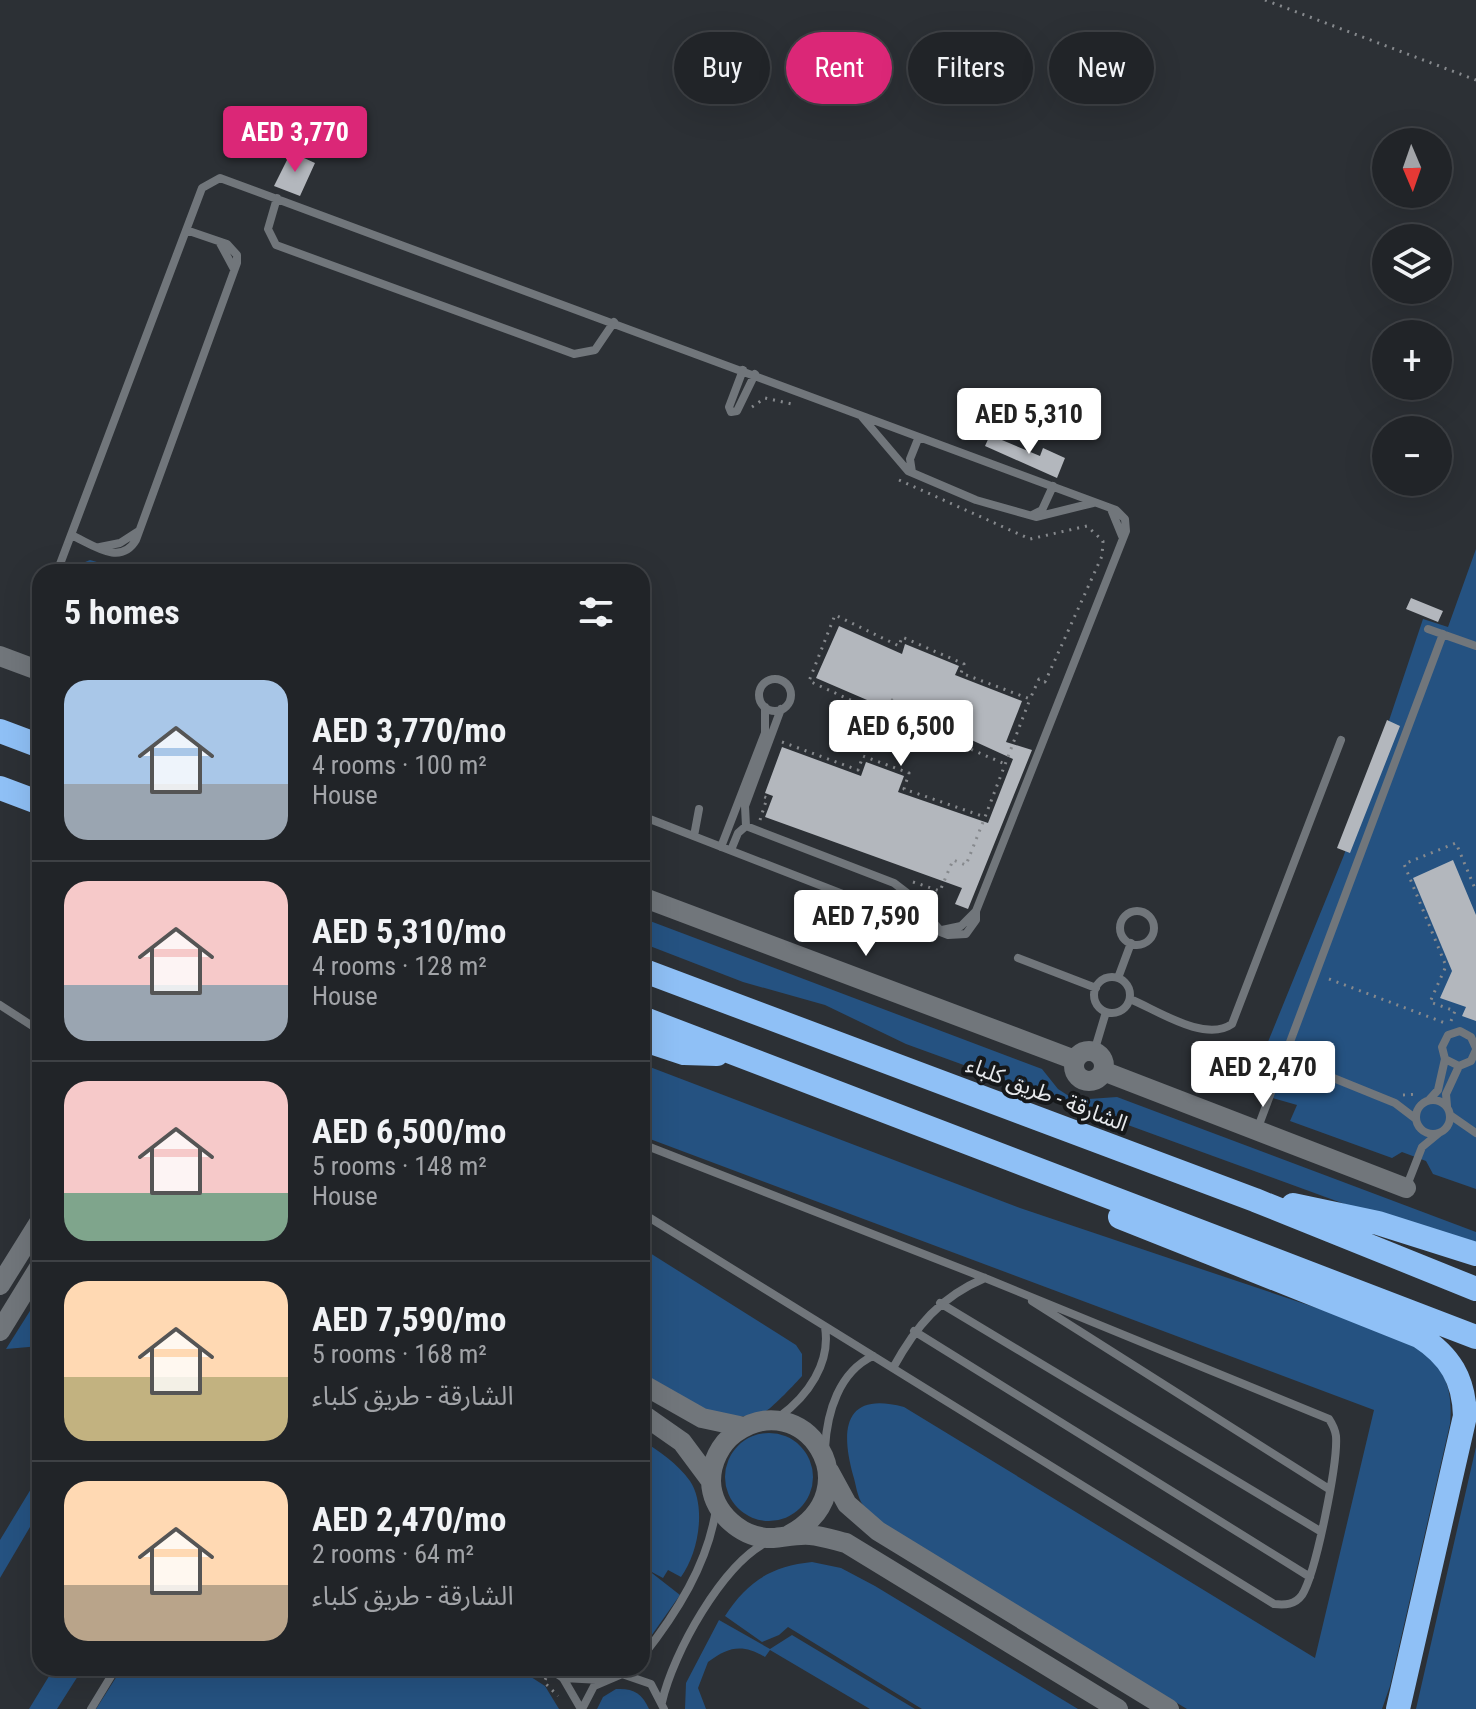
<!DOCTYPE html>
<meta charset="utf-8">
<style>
:root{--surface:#212428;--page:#2d3034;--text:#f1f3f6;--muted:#a2a4a8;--line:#3e4145;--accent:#db2777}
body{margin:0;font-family:"Roboto Condensed","Noto Sans Arabic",sans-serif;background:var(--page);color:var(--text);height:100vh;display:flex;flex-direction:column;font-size:30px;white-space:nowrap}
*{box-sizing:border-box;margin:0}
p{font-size:26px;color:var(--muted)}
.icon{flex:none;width:44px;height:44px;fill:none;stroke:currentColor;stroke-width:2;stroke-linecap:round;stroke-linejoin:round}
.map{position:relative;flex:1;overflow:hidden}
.panel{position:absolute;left:32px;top:564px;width:618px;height:1112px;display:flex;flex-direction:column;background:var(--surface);border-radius:24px;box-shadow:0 8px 32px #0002,0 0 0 2px var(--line)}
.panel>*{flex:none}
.banner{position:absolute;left:674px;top:32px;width:682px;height:72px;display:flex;gap:16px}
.needle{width:52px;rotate:178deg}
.fabs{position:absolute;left:1372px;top:128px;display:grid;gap:16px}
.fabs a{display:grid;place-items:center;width:80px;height:80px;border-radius:50%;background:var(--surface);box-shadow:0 8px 32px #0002,0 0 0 2px var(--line);font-size:40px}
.price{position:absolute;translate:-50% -68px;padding:0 18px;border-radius:8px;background:#fff;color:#222;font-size:26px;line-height:52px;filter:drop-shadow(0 2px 4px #0008)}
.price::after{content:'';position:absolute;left:50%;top:48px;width:24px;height:18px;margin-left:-12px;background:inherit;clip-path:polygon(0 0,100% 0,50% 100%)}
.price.current{background:var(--accent);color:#fff}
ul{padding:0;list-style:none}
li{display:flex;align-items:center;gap:24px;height:200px;padding:0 32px}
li+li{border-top:2px solid var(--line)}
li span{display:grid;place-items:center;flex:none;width:224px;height:160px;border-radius:24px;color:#555}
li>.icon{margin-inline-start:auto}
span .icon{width:96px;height:96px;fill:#fffc;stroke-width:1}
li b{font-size:34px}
h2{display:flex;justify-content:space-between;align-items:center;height:96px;padding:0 32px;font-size:34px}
.pill{padding:0 28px;border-radius:36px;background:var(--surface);box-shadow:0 8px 32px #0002,0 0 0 2px var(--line);font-size:28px;line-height:72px}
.pill.current{background:var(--accent);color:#fff}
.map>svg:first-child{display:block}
.green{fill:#255281}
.building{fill:#b3b7bd}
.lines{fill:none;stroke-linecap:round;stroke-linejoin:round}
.path{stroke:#86898d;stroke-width:3;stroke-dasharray:2 6;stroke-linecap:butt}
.service{stroke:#71767b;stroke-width:8}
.tertiary{stroke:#71767b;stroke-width:20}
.motorway{stroke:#8fc0f6;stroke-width:24}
.labels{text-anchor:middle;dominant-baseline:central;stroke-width:8;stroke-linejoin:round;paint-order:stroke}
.street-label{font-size:22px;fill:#e7e9ec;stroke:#16181a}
</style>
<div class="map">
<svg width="1476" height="1709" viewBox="0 0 1476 1709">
<rect width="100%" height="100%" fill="#2c3035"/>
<!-- green -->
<path class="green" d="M1476 549V1189L1433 1174 1426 1161 1402 1152 1392 1158 1290 1121 1297 1105 1248 1091 1344 855 1423 619 1448 627Z
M90 560 114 567 135 562 131 572H73L78 565Z
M642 918 1042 1069 1058 1089 1075 1100 1117 1097 1476 1232V1252L906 1044 825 1005 743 982 642 943Z
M642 1064 1020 1208 1406 1338C1441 1359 1454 1384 1450 1424L1390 1686 1382 1709H1187L890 1530C882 1522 870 1514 863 1505 857 1497 856 1484 853 1475 840 1428 845 1391 904 1407L1315 1658 1374 1410 642 1136Z
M642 1248 796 1345 802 1354V1376C796 1383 773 1407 766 1411 724 1430 677 1395 642 1376Z
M40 1295V1346L6 1349Z
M725 1477a44 44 0 1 1 88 0a44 44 0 1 1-88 0Z
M642 1440C660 1452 677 1463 690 1481 707 1507 698 1554 681 1577L668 1570 663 1578 648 1570 680 1595 642 1649V1632L649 1613 642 1585Z
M1476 1447V1709H1416Z
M40 1474V1510L0 1578V1540Z
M812 1562 841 1568 875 1586 1078 1709H922L788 1627 779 1635 762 1642 725 1616C747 1582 771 1566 812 1562Z
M719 1620 770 1649 792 1635 915 1709H870L770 1650 765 1657C743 1644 729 1646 708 1662L698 1688 706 1709H685L686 1683Z
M54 1668H83L57 1709H29Z
M122 1668H517L545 1686 559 1709H96Z
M616 1689C633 1688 642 1693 649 1709H597L603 1697Z"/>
<!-- building -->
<path class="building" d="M291 152 315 163 300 196 274 186Z
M990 435 1040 456 1043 448 1065 458 1057 478 985 446Z
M1411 598 1443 611 1438 622 1406 609Z
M839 626 902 654 905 644 959 666 955 675 1022 701 1006 742 1032 750 968 909 955 904 962 888 765 817 773 796 765 793 782 747 861 776 866 762 904 776 898 792 988 823 1013 759 884 700 881 706 816 678Z
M1387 720 1400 726 1350 853 1337 848Z
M1453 860 1476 915V1021L1462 1016 1466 1007 1440 998 1452 971 1413 878Z"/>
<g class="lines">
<!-- path -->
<path class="path" d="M1265 0 1476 80
M752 407 765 398 792 404
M899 480 1030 539 1087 526 1103 541 1102 556 1045 682 1039 679 1030 699
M782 742 858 770 863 756 909 773 904 789 985 817 1030 699 961 673 964 664 902 637 899 646 835 615 809 681 883 715 890 699 898 703 894 713 919 724 924 711 933 714 926 730 1005 764
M760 820 767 798 762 796
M913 882 940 891 953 860 966 865 985 817
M1329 979 1445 1023
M1451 1021 1455 1011 1430 1002 1446 966 1404 864 1456 843 1476 891
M1403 1095 1419 1094
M546 1678 544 1682 558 1696"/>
<!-- service -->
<path class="service" d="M277 198 268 229 276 245 574 354 595 350 614 322
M220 243 234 269
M743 370 729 407 731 412 737 411 755 374
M862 417 908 471 976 500 1036 517 1093 503
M912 472 910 459 918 439
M1111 509 1122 536
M1032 515 1042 510 1053 486
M71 535C92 544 120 567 136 540L237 263V255L227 244 186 230
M100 547 120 543 137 532
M57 572 202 188 220 178 1116 510 1125 519 1126 531 976 911V920L966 934 948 935 642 816
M1428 629 1476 646
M759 695a16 16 0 1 1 32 0a16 16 0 1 1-32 0Z
M746 826 745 806 781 709
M694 836 699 809
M721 847 765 733V707
M731 850 738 833 746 826 894 883 911 896 940 930
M1120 928a17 17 0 1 1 34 0a17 17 0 1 1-34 0Z
M942 930 961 926 976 911
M1018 958 1096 988
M1094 995a18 18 0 1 1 36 0a18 18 0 1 1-36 0Z
M1118 978 1131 943
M1130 999C1157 1010 1205 1043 1232 1024L1341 740
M0 1005 40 1031
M1476 1048 1471 1037 1460 1031 1448 1035 1442 1047 1445 1059 1459 1066 1471 1061 1476 1050
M1094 1052 1106 1012
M1284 1058 1395 1103 1416 1119
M1416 1117a17 17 0 1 1 34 0a17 17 0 1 1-34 0Z
M1429 1100 1438 1090 1445 1059
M1447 1106 1446 1094 1459 1066
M1450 1115 1476 1133
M1257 1130 1443 634
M642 1144 985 1278 1329 1419C1333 1425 1335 1429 1336 1436 1338 1462 1316 1573 1302 1595 1295 1605 1285 1605 1274 1604L642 1213
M1406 1188 1422 1147 1439 1133
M1032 1301 1329 1489
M940 1303 1320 1531
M914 1331 1310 1577
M893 1368C916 1326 940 1297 985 1278
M779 1417C808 1396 831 1363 825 1327
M825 1448C827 1412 839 1372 873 1356
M642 1657C676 1614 708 1564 716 1509
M548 1668 563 1678 581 1709
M563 1678 601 1680
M662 1702C673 1653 722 1565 767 1542
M91 1709 116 1668
M582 1709 594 1686 622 1674 651 1684 664 1709"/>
<!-- tertiary -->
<path class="tertiary" d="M0 656 40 671
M642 897 1075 1060
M1074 1066a15 15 0 1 1 30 0a15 15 0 1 1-30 0Z
M1103 1071 1406 1188
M0 1285 40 1221
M0 1331 40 1266
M642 1384 702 1418 744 1427
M642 1414 682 1442 711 1481
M829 1471 847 1504 878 1531 1169 1709
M789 1535C874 1489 803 1384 735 1433 720 1444 711 1463 711 1481 712 1513 742 1539 773 1538 785 1537 797 1534 810 1535 822 1536 834 1540 846 1543L1118 1709"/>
<!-- motorway -->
<path class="motorway" d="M0 731 40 746
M0 788 40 803
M642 970 1255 1200 1476 1289
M642 1018 1476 1337
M642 1039 684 1053 717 1054
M1293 1205 1378 1223 1476 1254
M1120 1217 1419 1336C1450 1356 1464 1379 1465 1416L1398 1709"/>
</g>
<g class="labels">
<!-- street labels -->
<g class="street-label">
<text transform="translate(1047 1094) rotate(21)">الشارقة - طريق كلباء</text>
</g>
</g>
</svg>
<div class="fabs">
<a><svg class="needle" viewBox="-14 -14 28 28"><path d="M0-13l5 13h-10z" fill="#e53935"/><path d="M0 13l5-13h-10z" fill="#a2a4a8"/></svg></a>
<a><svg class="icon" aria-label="layers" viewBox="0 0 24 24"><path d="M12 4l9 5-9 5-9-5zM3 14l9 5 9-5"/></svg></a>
<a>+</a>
<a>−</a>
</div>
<b class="price current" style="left:295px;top:174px">AED 3,770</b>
<b class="price" style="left:1029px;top:456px">AED 5,310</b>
<b class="price" style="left:901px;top:768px">AED 6,500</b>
<b class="price" style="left:866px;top:958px">AED 7,590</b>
<b class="price" style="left:1263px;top:1109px">AED 2,470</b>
<div class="banner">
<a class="pill">Buy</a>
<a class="pill current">Rent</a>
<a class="pill">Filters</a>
<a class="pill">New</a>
</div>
<section class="panel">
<h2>5 homes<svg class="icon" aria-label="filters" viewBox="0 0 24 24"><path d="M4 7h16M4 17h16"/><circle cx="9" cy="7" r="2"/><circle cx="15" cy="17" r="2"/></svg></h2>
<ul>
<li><span style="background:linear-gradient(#a9c7e8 65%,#9aa5b1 0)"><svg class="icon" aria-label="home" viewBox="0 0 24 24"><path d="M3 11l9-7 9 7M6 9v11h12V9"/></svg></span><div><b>AED 3,770/mo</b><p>4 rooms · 100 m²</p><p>House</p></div></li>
<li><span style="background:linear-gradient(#f6c9c9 65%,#9aa5b1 0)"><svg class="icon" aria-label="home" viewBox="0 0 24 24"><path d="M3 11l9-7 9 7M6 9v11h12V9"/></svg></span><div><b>AED 5,310/mo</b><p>4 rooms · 128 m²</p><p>House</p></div></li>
<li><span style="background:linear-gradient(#f6c9c9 70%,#7fa58c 0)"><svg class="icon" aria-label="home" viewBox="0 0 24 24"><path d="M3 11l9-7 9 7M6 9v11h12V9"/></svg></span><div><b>AED 6,500/mo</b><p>5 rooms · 148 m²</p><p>House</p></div></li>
<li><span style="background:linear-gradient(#ffd9b3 60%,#c2b280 0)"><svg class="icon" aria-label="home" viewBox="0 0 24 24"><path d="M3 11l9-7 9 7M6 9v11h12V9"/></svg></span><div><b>AED 7,590/mo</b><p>5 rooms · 168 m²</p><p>الشارقة - طريق كلباء</p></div></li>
<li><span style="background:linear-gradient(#ffd9b3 65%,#b9a48a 0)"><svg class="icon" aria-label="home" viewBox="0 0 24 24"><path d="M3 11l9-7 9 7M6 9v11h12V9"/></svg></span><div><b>AED 2,470/mo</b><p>2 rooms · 64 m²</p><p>الشارقة - طريق كلباء</p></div></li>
</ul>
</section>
</div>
